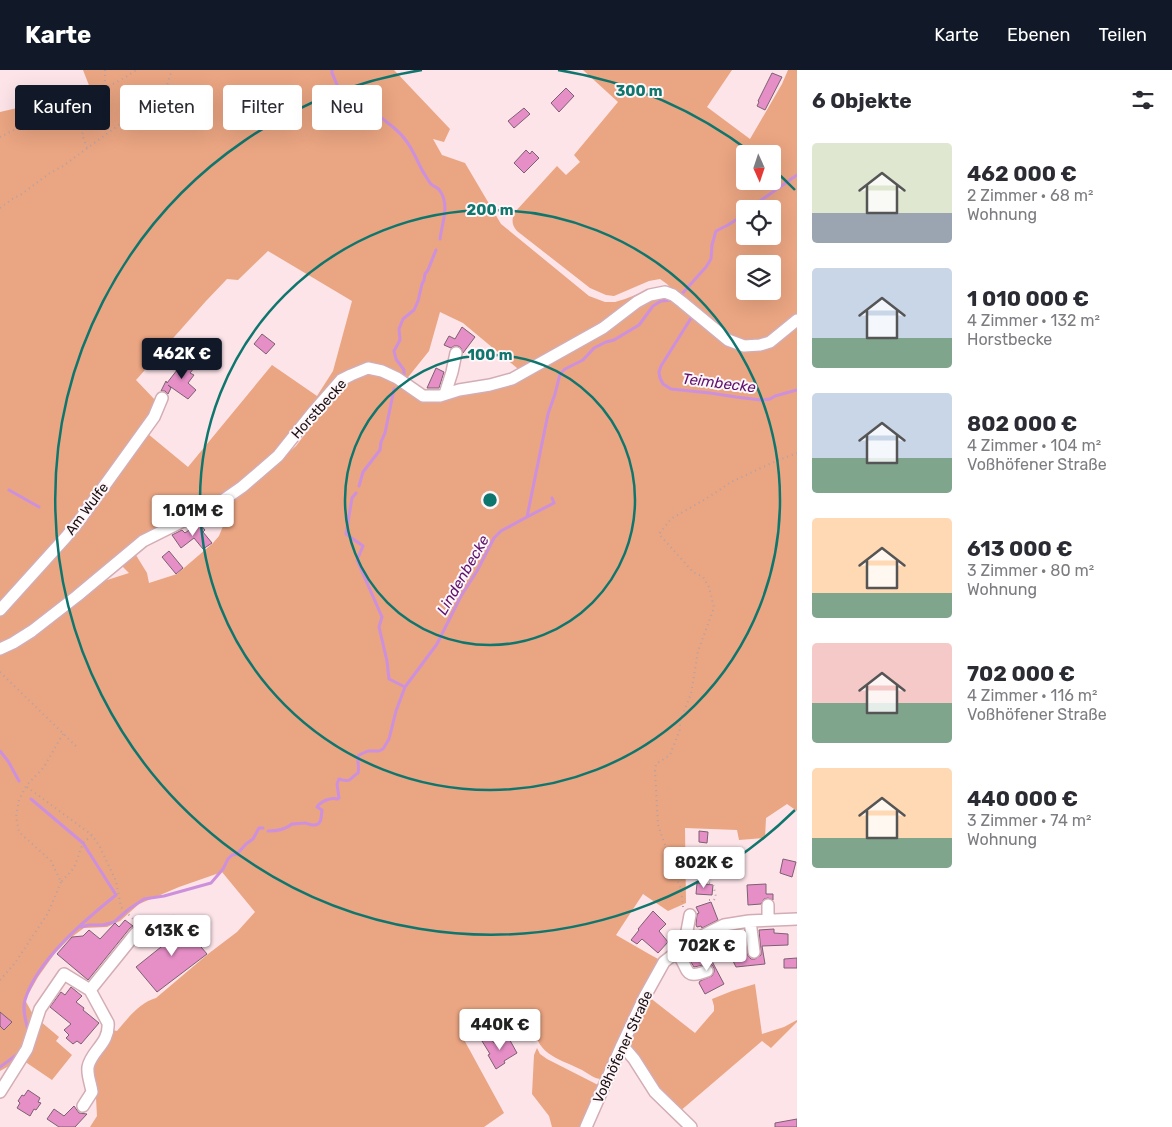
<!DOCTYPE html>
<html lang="de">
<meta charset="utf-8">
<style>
:root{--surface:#fff;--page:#f7f7f7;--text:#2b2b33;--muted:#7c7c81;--accent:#111827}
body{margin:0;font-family:Rubik,sans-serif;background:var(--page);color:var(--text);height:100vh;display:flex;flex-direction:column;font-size:19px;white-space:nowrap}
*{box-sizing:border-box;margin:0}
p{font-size:16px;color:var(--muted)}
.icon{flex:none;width:28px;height:28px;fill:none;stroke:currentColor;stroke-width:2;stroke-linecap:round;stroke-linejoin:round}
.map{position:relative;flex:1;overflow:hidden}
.details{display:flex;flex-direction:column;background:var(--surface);width:375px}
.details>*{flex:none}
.banner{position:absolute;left:15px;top:15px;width:475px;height:45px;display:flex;gap:10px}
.needle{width:32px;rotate:177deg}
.tools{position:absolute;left:736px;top:75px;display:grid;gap:10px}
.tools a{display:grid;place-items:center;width:45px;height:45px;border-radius:5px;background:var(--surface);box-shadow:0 5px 20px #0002;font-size:25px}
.price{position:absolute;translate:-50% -42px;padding:0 11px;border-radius:5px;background:#fff;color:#222;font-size:16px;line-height:32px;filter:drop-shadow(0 1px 2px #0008)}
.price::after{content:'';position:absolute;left:50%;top:30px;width:15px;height:11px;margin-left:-8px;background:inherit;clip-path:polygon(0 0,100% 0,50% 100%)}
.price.active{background:var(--accent);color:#fff}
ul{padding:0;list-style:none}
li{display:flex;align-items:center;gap:15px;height:125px;padding:0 15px}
li span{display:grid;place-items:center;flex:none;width:140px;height:100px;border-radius:5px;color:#555}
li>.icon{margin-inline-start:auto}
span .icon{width:60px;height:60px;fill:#fffc;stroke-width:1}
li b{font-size:21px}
h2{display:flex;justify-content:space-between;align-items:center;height:60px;padding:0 15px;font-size:21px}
.pill{padding:0 18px;border-radius:5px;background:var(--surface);box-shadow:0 5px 20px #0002;font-size:18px;line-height:45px}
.pill.active{background:var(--accent);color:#fff}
header{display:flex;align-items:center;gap:30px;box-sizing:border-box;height:70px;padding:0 25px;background:var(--accent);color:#fff}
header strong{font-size:24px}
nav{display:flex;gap:28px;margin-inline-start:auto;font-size:18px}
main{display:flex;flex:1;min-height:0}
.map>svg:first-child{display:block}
.green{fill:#eaa582;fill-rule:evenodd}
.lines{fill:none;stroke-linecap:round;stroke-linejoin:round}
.stream{stroke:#cd90dd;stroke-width:3}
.building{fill:#e68fc7;stroke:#7c6071}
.minor-casing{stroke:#d3adb5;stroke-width:14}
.path{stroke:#b5a1a5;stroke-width:2;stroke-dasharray:1 4;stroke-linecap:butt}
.minor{stroke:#fff;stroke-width:11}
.ring{fill:none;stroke:#0f766e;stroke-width:2.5}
.labels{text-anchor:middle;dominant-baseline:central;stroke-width:4;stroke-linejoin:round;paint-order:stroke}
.street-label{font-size:14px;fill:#1b0f12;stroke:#fef6f8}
.water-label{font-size:15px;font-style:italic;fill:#5e116f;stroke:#fef6f8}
.centre{fill:#0f766e;stroke:#fef6f8;stroke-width:2.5}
.ring-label{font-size:15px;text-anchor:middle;font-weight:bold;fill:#0f766e;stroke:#fef6f8;stroke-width:4;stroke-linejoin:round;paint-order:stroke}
</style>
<header>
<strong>Karte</strong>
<nav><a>Karte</a><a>Ebenen</a><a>Teilen</a></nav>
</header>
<main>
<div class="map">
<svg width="797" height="1057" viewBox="0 0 797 1057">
<rect width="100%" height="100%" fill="#fce4e9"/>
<!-- green -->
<path class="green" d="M83 0H394L450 59 444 72 433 69 442 85 465 93 501 154 589 226 605 232H615L625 229 648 220 658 219 660 220 656 225C673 219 706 255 718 266L722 263 693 237 680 228 667 214 660 209 649 211 614 226 606 225 590 218 517 161C512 155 511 150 515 142L557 96 566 105 580 92 574 85 618 32 583 0H732L707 37 750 69 782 14 788 0H797V247C784 259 768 276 749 274 742 273 736 270 729 269L727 272C760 286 773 275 797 253V741L787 734 766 748 765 768 739 770 737 760 685 758 686 833 668 841 643 824 616 865 649 884 660 890 642 922 603 1009C596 1010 589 1004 582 1000 556 987 535 985 533 950L526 952H482L462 966 504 1043 484 1057H90L97 1046 96 1028 84 1025 88 1002 108 959 117 961C128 948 139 933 156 928L208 884 237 862 255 842 222 802 179 817 139 834 120 851 107 857 84 858 69 869 55 883 38 907 25 930 35 948 26 975 16 992 0 1001V582L25 569 101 512 129 503 116 490 95 509 14 569 0 576V42L47 31 90 18ZM745 84H772V111H745ZM745 139H772V166H745ZM268 181 352 231 333 301 317 326 272 295 188 397 142 359 153 345 156 331 136 310 206 231 227 209 238 210ZM745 194H772V221H745ZM440 242 463 253 517 298 521 303 522 308 501 317 471 322H459L441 328 423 327 397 310 378 303 368 301 344 312 296 376 243 423 219 438 223 447V456L219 466 213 473 177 504 149 513 147 503 131 477 186 447 217 432 242 415 276 384 339 309 368 297 383 300 405 311 429 281Z
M755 914 762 964 784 957 797 950V952L771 978 762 971 679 1042 658 1023 632 981 630 976V970L649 927 695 963 714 941V936L712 929 732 921Z
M40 951 59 967 56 971 72 985 52 1010 24 991Z
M537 978 540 984 547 989 600 1016 582 1057H552L549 1046 532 1024 534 985Z"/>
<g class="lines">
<!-- stream -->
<path class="stream" d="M332 0V3C335 9 338 19 342 23 346 26 352 28 356 30 369 38 382 48 393 57 408 69 413 82 421 98 422 100 429 112 431 114 434 117 438 117 440 121 450 135 442 153 440 169
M752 139 760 131 797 105
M680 226 706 197 711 189 712 175 716 161 728 155 745 144
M693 245 661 296 659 302 660 308 663 314 671 319 710 323 736 327 761 330 770 329 775 326 797 320
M404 307V300L396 289 394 281 400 270 399 259 403 249 414 240 418 231 422 214 424 210 425 204 428 200 436 180
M359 416 363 402 380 380 381 372 385 363 394 319
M9 420 39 437
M356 423 352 428 346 464 363 476 357 490 382 547 379 557 387 591 389 609 405 617
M527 447 554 433 552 428
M0 681 8 691 19 711
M268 761C277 761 285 760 292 754 297 754 300 753 305 753 307 753 310 755 313 755 322 756 321 747 322 740L317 737C321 731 331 727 338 729L339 728 337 714 339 709C353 713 348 709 358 703 360 696 356 691 359 685L368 681H379L383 679 389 669 396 641 405 617 437 574 461 526 477 501 494 468 501 461 527 447 548 344 555 324 560 304 565 299 583 290 594 278 606 272 614 270 639 255 653 236 661 231 673 230
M81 857 89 855H103L114 852 129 839 144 829 164 826 211 813 223 799 228 789 232 785 237 784 246 774 253 769 259 758H263
M27 963 28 960C26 951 22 940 25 930 37 890 85 850 116 825L83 773 31 729
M0 997 19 983"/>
</g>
<!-- building -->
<path class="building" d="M772 3 782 7 765 40 757 36 759 32 758 31Z
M566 18 574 26 559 42 551 33Z
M524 38 530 44 514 58 508 51Z
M526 80 530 84 532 81 539 88 524 103 514 93Z
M462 257 475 267 463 283 461 278 458 276H454L451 278 444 275 449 266 455 269Z
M262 264 275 274 266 284 254 274Z
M190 287 198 293 190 303 194 305 188 313 196 320 188 329 168 315 171 318 168 324 165 321H161L166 311 167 313 181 295 183 296Z
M436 298 444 302 439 318H427Z
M199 453 205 460 203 462 212 473 203 479 194 468 181 478 172 465 182 460 185 463Z
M169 481 183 498 176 504 162 487Z
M699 761 708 762 707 773 699 772Z
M783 789 796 792 792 807 780 803Z
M697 813 713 815 712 825 696 824Z
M766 814V824H773V830L768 828 764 829 761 834 748 835 747 815Z
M711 832 718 850 702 858 701 856 697 857 696 855 697 844 699 843 696 837Z
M653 841 666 854 659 861 668 872 658 883 642 869 637 874 631 870 639 860 638 859Z
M174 845 207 884 157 922 136 897 176 865 165 853Z
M125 850 133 856 130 858 88 910 57 884 72 867 83 866 89 860 100 869 115 853 119 857Z
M774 859V863L788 864V875L762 876 765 894 736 897 733 891H731L729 876H731V872L742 870V868H745L748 886 751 889H755L761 885V882L759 860Z
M706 880 724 914 705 924 699 913 700 911 712 906 714 902V898L712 895 708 894 694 897 689 889Z
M797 888V898H784V889Z
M71 917 82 926 76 932 84 938 83 940 99 953 81 974 77 971 73 974 66 968 69 965 64 960 71 954 50 937 61 922 65 925Z
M0 942 12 952 4 960 0 956Z
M507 965 517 983 504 991 505 993 496 999 488 985 490 984 482 971 490 967 494 973Z
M28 1020 40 1028 38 1032 41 1033 36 1040 34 1039 30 1046 17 1038 20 1033 18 1031 22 1025 24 1026Z
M74 1036 79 1043 87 1044 75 1057H59L47 1049 54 1039 64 1046Z
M797 1049V1057H775V1053Z"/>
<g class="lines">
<defs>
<path id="minor" d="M445 324 452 302 456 283
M0 540 66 467 79 451 154 347 162 328
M0 579 13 573 32 561 77 526 143 471 219 433 242 417 278 386 314 341 341 310 351 305 368 298 382 301 397 308 423 326H440L459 320 490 315 512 309 603 258 637 232 650 225 665 222 673 225 682 232 728 270 744 276 760 275 770 272 797 250
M768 835V850
M750 851 754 882
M689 873 687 861 690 845
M676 882C690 897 682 911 707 901
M622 975 634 989 655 1022 691 1057
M0 1022 27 979 40 939 64 904 90 920 136 863
M83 1036 92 1022C91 1014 87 1006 88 997 91 981 110 973 108 953L90 920
M586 1057 622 975 644 928 664 892 688 873 724 855 749 851 797 849"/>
</defs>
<!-- minor casing -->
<use href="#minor" class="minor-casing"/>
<!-- path -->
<path class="path" d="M105 0V11L102 19 109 62
M82 28 87 38 92 50 82 64 87 78
M0 67C24 55 49 41 74 31 95 22 117 14 136 0
M0 138 15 127 19 126 50 103 63 96 165 21 172 0
M0 602 77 677
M63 664 44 697 26 716 19 730 16 747 19 762 51 791 61 812 74 798 83 773 92 765
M27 717 92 765 100 777 116 811 121 837 138 854
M709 830H714L716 827 713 814 708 813 709 806 705 801 707 790 710 788
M683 837 681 820 658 755 655 701 656 694 670 685 680 659V651L691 624 698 581 714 538 709 517 703 507 693 502 659 464 671 449 712 425 731 412 776 391 797 383
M0 910 15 893 48 843 61 812"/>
<!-- minor -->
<use href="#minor" class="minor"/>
</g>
<!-- distance rings -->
<g class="ring">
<circle cx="490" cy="430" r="145"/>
<circle cx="490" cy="430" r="290"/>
<path d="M795 740A435 435 0 1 1 422 0M558 0A435 435 0 0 1 752 83M773 99A435 435 0 0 1 795 120"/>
</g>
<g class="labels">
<!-- street labels -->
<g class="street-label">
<text transform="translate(319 339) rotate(-48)">Horstbecke</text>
<text transform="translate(87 439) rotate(-53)">Am Wulfe</text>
<text transform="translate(623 977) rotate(-65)">Voßhöfener Straße</text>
</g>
<!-- water labels -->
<g class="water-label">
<text transform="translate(719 313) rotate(7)">Teimbecke</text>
<text transform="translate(463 505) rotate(-60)">Lindenbecke</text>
</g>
</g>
<circle cx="490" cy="430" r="8" class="centre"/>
<g class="ring-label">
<text x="639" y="26">300 m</text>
<text x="490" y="145">200 m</text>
<text x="490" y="290">100 m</text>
</g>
</svg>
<div class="tools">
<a><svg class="needle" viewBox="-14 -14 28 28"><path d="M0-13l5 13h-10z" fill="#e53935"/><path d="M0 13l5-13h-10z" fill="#7c7c81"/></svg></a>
<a><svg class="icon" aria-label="locate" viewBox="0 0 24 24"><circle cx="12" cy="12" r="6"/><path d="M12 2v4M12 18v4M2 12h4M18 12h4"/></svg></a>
<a><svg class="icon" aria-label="layers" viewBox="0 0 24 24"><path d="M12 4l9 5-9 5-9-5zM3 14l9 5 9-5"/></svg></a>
</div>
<b class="price active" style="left:182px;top:310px">462K €</b>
<b class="price" style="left:193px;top:467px">1.01M €</b>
<b class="price" style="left:704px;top:819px">802K €</b>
<b class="price" style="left:172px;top:887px">613K €</b>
<b class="price" style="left:707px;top:902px">702K €</b>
<b class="price" style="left:500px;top:981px">440K €</b>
<div class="banner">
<a class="pill active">Kaufen</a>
<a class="pill">Mieten</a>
<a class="pill">Filter</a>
<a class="pill">Neu</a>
</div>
</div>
<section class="details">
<h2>6 Objekte<svg class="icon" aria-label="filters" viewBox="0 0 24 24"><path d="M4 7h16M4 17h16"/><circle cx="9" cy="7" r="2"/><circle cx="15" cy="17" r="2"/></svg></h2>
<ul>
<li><span style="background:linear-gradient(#dfe7d0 70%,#9aa5b1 0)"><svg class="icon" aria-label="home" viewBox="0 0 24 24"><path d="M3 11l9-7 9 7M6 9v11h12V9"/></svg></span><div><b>462 000 €</b><p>2 Zimmer · 68 m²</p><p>Wohnung</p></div></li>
<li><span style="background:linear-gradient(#c9d6e8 70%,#7fa58c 0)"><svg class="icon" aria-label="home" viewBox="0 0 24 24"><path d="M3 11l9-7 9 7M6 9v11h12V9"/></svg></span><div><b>1 010 000 €</b><p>4 Zimmer · 132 m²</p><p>Horstbecke</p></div></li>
<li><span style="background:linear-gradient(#c9d6e8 65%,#7fa58c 0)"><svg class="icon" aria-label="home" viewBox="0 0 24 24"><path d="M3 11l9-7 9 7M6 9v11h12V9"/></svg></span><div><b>802 000 €</b><p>4 Zimmer · 104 m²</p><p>Voßhöfener Straße</p></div></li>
<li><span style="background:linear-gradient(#ffd9b3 75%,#7fa58c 0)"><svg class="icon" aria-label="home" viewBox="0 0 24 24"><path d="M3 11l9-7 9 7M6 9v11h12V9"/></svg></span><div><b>613 000 €</b><p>3 Zimmer · 80 m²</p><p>Wohnung</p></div></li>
<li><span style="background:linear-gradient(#f6c9c9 60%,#7fa58c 0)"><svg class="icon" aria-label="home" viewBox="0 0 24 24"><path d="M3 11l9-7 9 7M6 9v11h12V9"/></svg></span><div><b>702 000 €</b><p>4 Zimmer · 116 m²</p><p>Voßhöfener Straße</p></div></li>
<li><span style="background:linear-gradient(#ffd9b3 70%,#7fa58c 0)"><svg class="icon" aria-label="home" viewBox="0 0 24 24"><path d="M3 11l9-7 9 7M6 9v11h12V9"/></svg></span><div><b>440 000 €</b><p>3 Zimmer · 74 m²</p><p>Wohnung</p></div></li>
</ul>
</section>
</main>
